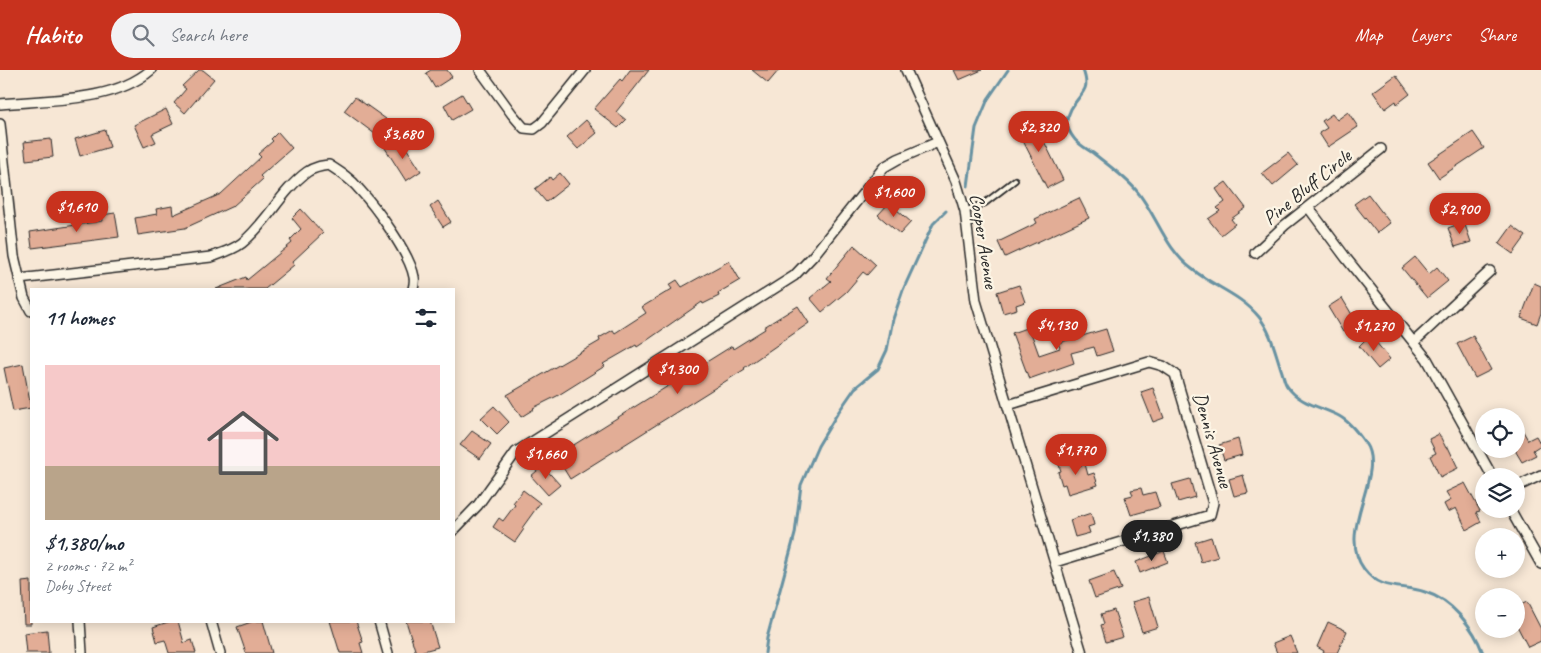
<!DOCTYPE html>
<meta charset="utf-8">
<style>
:root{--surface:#fff;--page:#f2f2f3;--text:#1f2937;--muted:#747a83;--line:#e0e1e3;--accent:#c8321e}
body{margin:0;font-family:Caveat,sans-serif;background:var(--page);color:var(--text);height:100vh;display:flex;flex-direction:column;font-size:19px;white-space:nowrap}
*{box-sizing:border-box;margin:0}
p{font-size:16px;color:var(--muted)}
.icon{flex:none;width:28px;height:28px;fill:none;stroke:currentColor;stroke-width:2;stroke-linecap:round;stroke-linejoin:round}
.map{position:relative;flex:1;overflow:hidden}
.side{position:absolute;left:30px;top:218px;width:425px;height:335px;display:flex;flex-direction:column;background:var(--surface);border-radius:0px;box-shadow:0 2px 12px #0003}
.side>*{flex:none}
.buttons{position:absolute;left:1475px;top:338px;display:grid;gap:10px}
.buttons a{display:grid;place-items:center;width:50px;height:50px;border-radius:50%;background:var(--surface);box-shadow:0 2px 12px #0003;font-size:25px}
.price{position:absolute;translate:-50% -42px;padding:0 11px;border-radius:18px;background:var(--accent);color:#fff;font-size:16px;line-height:32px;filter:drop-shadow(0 1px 2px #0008)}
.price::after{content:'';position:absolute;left:50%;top:30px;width:15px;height:11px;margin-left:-8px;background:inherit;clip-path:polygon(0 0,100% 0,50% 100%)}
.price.current{background:#222;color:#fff}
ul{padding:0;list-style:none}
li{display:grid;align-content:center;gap:10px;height:265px;padding:0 15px}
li+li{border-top:1px solid var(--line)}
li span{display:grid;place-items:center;height:155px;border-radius:0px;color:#555}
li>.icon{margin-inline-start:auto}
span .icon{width:90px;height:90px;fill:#fffc;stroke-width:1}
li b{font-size:21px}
h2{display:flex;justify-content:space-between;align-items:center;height:60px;padding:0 15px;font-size:21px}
header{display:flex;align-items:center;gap:30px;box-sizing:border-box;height:70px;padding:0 25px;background:var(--accent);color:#fff}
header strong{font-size:24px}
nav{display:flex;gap:28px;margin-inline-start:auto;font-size:18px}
.search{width:350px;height:45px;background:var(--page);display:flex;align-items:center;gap:12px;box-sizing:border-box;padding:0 18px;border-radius:28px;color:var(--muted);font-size:19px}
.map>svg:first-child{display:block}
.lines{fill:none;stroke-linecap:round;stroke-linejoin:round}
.stream{stroke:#6892a2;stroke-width:3}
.building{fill:#e2ad96;stroke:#2b2b2b}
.lane-casing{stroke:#2b2b2b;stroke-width:8}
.street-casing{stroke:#2b2b2b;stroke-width:12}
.lane{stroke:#fcf5e5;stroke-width:4.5}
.street{stroke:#fcf5e5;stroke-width:9}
.labels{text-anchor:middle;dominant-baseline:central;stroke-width:4.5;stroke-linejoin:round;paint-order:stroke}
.street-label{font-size:20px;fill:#2b2b2b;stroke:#fcf5e5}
</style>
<header>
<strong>Habito</strong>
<div class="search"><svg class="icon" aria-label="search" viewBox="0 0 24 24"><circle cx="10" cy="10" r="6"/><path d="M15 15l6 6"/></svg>Search here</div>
<nav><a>Map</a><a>Layers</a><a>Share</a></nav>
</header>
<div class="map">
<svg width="1541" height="583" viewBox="0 0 1541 583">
<rect width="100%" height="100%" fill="#f7e7d5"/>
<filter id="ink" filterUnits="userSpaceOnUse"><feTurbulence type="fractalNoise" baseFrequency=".02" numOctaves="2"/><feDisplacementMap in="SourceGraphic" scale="10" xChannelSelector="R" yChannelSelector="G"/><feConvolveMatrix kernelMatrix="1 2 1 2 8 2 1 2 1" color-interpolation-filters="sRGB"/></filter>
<g filter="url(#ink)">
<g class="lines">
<!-- stream -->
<path class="stream" d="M1083 0C1091 22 1081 21 1071 39 1069 43 1067 49 1066 54 1068 58 1070 63 1073 67 1077 74 1087 79 1093 83 1108 95 1124 106 1136 120 1157 145 1165 179 1192 199 1214 217 1240 224 1259 247 1271 262 1275 281 1281 299 1283 304 1284 312 1287 316 1299 334 1322 337 1339 346 1350 352 1358 363 1365 373 1387 405 1335 460 1364 499 1381 522 1402 514 1425 522 1452 530 1474 558 1483 583
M968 116 976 58 988 29 1008 0
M765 583 767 568 795 464 801 415 818 376 837 344 855 318 878 299 887 280 893 249 903 220 933 154 946 141"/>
</g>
<!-- building -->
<path class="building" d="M199 0H203L214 9 185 43 174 33 186 19 182 16Z
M431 0H447L452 7 435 18 426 3Z
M630 0H649L616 42 626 50 618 58 594 39 620 9 622 11Z
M752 0H779L768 13Z
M954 0H982L959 10Z
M1396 5 1410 24 1397 34 1396 31 1385 39 1373 22Z
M462 24 471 39 452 50 444 35Z
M355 27 386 49 375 64 344 41Z
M166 39 173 54 152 64 156 72 144 77 134 55Z
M1348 42 1358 57 1328 77 1319 63 1327 58 1322 51 1332 44 1337 50Z
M1030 47 1038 64 1040 63 1063 110 1047 118 1015 55Z
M586 50 597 63 578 79 567 67Z
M105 60 110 77 80 86 75 69Z
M278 62 292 78 260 106 263 109 233 136 185 158 138 165 135 148 157 144 156 139 172 136 173 145 221 124 261 87 258 84 273 71 271 69Z
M1473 62 1484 78 1439 108 1428 92Z
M51 69 53 87 26 90 24 72Z
M398 70 402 78 405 76 421 101 406 111 385 78Z
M1288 83 1298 95 1273 116 1262 103Z
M560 103 569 114 546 132 535 119 550 107 552 110Z
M1226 112 1246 138 1231 149 1235 154 1221 165 1208 149 1220 141 1217 138 1225 132 1216 119Z
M1368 124 1390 153 1377 163 1354 134Z
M1079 128 1089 148 1005 187 998 172 1037 153 1035 149Z
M438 131 451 152 443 157 430 137Z
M889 133 911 152 900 164 878 145Z
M301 139 323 163 292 192 294 195 265 219H216L246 207 247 210 292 173 290 170 301 159 292 148Z
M115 143 119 167 32 178 30 162 102 151 101 145Z
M1464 152 1471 172 1455 177 1448 158Z
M1512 156 1526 166 1513 184 1499 174Z
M854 175 876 195 867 205 863 202 846 222 822 242 810 228 831 211 827 208Z
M1415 187 1429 204 1437 197 1448 211 1427 228 1402 198Z
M729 191 740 210 718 223 719 226 703 234 702 232 649 269 637 277 636 275 603 294 605 296 557 326 533 338 534 339 521 347 507 325 600 271 599 268 613 260 615 263 646 243 642 237 672 219 669 215 677 210 682 217Z
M1534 213 1541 216V243L1537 254 1521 248Z
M1019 215 1025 232 1016 235 1017 239 1003 243 997 222Z
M1342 228 1357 253 1343 262 1328 237Z
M798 236 809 253 744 298 745 299 570 409 556 386 732 276 733 279 765 259 764 257Z
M1029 257 1039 285 1060 278 1058 273 1106 259 1113 281 1097 286 1094 277 1071 283 1074 293 1029 309 1012 263Z
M1370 265 1390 289 1378 299 1359 276Z
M1473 266 1491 300 1475 308 1457 274Z
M23 294 31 338 13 341 4 298Z
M1153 318 1164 348 1153 352 1141 322Z
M494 336 509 352 497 364 481 348Z
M1516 349 1528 370 1536 366 1541 375 1533 380 1536 385 1522 392 1516 382Z
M472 361 491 374 480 389 460 375Z
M1439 364 1446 378 1448 377 1458 398 1440 407 1430 386 1436 383 1429 369Z
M1238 369 1242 385 1224 390 1219 375Z
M1075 387 1078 396 1085 394 1088 405 1094 403 1098 415 1068 424 1065 414 1062 415 1058 402 1061 401 1058 392Z
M543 396 560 415 548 425 531 406Z
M1243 405 1248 423 1234 426 1229 409Z
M1190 409 1195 427 1178 432 1172 414Z
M1465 413 1480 441 1476 442 1481 452 1467 460 1456 438 1448 442 1444 434 1451 430 1446 422Z
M1141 418 1143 425 1155 422 1160 437 1131 445 1125 427 1133 425 1131 420Z
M523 420 540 433 522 458 524 459 515 472 493 457 499 448 503 451 515 435 513 433Z
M1091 443 1094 455 1088 457 1090 463 1075 467 1070 450Z
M1211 467 1218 487 1201 492 1195 472Z
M1164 481 1168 492 1140 503 1136 492Z
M1114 502 1121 519 1095 528 1089 511Z
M31 511V554H24L22 512Z
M1149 527 1158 557 1142 562 1132 532Z
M1527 532 1541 559V571L1528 577 1516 554V537Z
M1114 540 1123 567 1106 572 1101 555 1104 554 1101 544Z
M171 551H178L184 573 192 570 196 583H169L165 570 157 572 153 557Z
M254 551H263L272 583H246L237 557Z
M330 551H356L363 572 360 573 363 583H340Z
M406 551H430L438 577 416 583Z
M1328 552 1347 561 1337 583H1323L1324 581 1317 577Z
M47 560 49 583H26L24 563Z
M1290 566 1297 583H1277L1273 573Z"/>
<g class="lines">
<defs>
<path id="lane" d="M965 141 985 133 1015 110"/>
<path id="street" d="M480 0 512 44 524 58 534 59 542 53 585 0
M906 0 956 111 965 141 976 231 1082 583
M0 34C49 29 112 33 151 0
M0 54 14 186 24 228 31 241
M1308 137 1346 188 1427 289 1492 406
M1255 183 1285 155 1381 79
M19 209 211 187C222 183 233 180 242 173 267 153 281 121 307 102 314 97 321 96 329 95 340 102 351 109 359 119 376 137 410 184 414 207 415 211 414 215 413 219
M1415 271 1490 201
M1008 335 1149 292 1163 296 1175 304 1213 433 1210 445 1055 492
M1516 417 1541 405
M1510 439 1541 494
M454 460 478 435 516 382 794 206 813 186 884 97 898 89 938 72
M80 551 82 583
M211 551 220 583
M379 551 388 583"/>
</defs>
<!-- lane casing -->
<use href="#lane" class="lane-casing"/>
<!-- street casing -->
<use href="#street" class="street-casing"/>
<!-- lane -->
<use href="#lane" class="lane"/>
<!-- street -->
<use href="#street" class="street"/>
</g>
</g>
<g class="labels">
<!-- street labels -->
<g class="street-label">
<text transform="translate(1307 117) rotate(-39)">Pine Bluff Circle</text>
<text transform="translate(984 171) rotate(81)">Cooper Avenue</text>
<text transform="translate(1213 370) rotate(74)">Dennis Avenue</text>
</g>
</g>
</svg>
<div class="buttons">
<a><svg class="icon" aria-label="locate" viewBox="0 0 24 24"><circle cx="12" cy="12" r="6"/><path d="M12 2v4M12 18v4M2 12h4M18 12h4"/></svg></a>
<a><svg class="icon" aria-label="layers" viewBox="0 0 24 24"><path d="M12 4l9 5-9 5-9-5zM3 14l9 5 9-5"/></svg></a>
<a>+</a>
<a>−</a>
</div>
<b class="price" style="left:1039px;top:83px">$2,320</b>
<b class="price" style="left:403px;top:90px">$3,680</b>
<b class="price" style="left:894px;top:148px">$1,600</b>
<b class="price" style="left:77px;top:163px">$1,610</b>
<b class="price" style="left:1460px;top:165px">$2,900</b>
<b class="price" style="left:1057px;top:281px">$4,130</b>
<b class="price" style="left:1374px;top:282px">$1,270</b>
<b class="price" style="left:678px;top:325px">$1,300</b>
<b class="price" style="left:1076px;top:406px">$1,770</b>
<b class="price" style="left:546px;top:410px">$1,660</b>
<b class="price current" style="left:1152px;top:492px">$1,380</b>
<section class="side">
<h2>11 homes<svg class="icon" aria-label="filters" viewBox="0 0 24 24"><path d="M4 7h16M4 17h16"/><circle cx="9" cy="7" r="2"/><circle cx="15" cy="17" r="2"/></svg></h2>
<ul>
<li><span style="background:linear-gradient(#f6c9c9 65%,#b9a48a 0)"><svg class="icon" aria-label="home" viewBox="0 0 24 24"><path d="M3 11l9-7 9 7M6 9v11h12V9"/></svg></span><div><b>$1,380/mo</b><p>2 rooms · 72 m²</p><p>Doby Street</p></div></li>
</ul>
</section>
</div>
